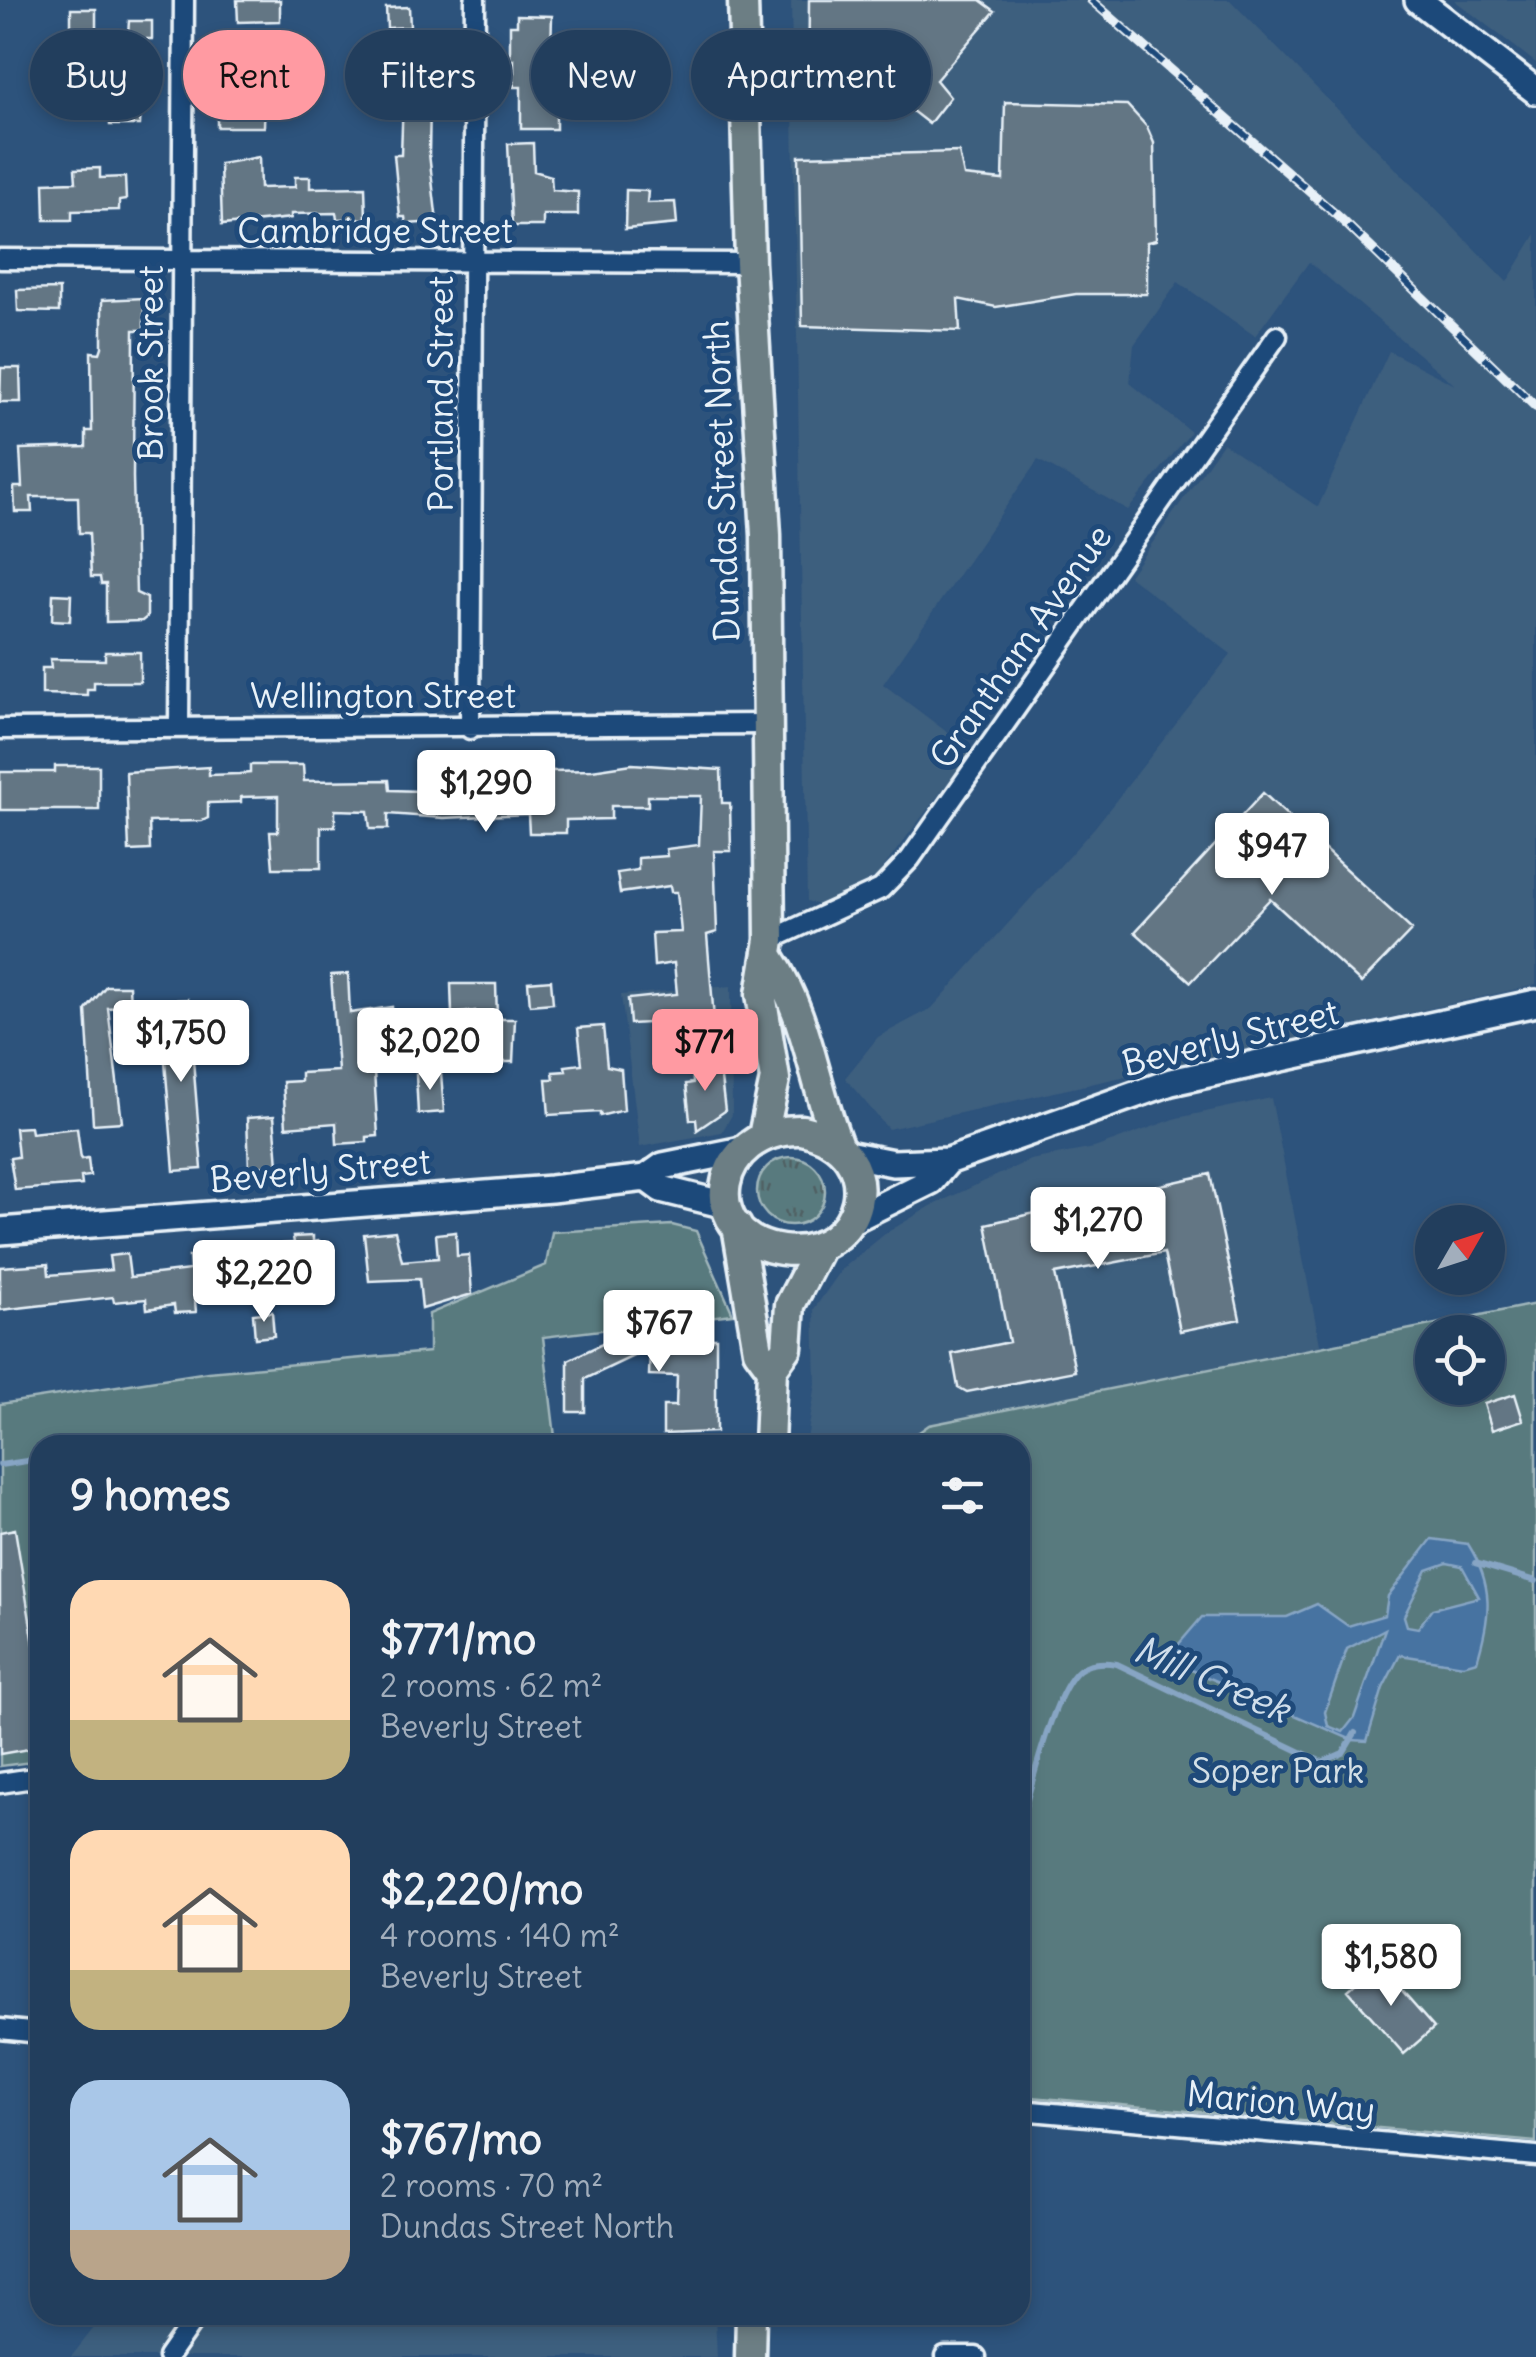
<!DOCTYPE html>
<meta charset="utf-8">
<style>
:root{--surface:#223e5d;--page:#2a4563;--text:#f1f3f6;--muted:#a2aebc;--line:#3f5772;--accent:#ff9aa2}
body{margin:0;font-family:Delius,sans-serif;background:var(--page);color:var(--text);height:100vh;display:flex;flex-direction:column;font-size:38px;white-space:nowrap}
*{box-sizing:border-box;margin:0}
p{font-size:32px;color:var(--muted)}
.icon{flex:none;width:55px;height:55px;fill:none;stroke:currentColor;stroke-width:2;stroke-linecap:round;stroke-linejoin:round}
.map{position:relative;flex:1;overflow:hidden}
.panel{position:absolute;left:30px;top:1435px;width:1000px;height:890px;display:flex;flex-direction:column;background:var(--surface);border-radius:30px;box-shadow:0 5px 15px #0003,0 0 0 2px var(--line)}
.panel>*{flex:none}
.hud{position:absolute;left:30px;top:30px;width:1000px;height:90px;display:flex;gap:20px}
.needle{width:65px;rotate:51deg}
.controls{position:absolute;left:1415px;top:1205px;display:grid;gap:20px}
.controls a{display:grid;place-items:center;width:90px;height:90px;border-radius:50%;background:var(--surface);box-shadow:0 5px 15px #0003,0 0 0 2px var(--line);font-size:50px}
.price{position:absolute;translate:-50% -85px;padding:0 22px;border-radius:10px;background:#fff;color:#222;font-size:32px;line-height:65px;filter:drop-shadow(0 2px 5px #0008)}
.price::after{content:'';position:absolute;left:50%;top:60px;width:30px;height:22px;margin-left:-15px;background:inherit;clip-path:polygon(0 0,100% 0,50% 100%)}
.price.on{background:var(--accent);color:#111}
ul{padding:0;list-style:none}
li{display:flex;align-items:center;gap:30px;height:250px;padding:0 40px}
li span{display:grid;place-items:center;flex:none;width:280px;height:200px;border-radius:30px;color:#555}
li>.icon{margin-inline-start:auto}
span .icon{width:120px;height:120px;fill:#fffc;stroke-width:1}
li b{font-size:42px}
h2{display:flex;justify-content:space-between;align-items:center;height:120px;padding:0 40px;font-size:42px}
.pill{padding:0 35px;border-radius:45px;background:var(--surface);box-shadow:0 5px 15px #0003,0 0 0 2px var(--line);font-size:35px;line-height:90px}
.pill.on{background:var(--accent);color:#111}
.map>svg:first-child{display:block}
.built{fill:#3d5e7e}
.grass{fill:url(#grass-tufts);stroke:#a0b6bb;stroke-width:2.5}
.park{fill:#597a7e;stroke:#a0b6bb;stroke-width:2.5;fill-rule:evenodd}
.water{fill:#4673a1;stroke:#87a5c4;stroke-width:2.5;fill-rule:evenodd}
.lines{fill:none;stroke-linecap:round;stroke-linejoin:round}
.stream{stroke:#87a5c4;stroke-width:6}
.building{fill:#637684;stroke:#e8f1f8;stroke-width:2.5}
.street-casing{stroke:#e8f1f8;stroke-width:25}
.secondary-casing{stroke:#e8f1f8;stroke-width:32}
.primary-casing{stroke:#e8f1f8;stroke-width:35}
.street{stroke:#1f4a7a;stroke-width:18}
.secondary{stroke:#1f4a7a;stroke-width:25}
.primary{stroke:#6c7e84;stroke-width:28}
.rail-casing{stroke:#e8f1f8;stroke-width:10}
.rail{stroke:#1f4a7a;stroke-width:6;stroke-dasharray:19;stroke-linecap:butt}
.labels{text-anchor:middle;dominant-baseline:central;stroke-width:10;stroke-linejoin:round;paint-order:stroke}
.street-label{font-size:35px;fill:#e8f1f8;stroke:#1f4a7a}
.park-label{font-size:35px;fill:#d3dfe6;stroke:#1f4a7a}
.water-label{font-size:38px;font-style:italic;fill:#d0deeb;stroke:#1f4a7a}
</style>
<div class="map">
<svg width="1536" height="2357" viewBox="0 0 1536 2357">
<defs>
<pattern id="grass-tufts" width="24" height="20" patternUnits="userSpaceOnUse" patternTransform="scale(2.5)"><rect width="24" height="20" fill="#597a7e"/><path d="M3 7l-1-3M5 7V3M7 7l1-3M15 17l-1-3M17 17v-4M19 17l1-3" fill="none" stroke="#506164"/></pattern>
</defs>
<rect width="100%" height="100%" fill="#2d537c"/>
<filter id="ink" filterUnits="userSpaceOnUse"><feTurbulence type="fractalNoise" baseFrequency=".01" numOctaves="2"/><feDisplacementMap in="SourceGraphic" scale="20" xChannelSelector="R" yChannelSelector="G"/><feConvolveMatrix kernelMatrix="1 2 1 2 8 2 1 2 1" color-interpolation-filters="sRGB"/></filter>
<g filter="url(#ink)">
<!-- built -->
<path class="built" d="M791 0H1230L1507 282 1536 234V985L888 1129 845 1078 878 1037 932 1008 1095 827 1231 654 1129 576 1223 443 1318 507 1389 351 1455 385 1309 262 1255 336 1178 282 1134 345 1130 383 1191 432 1128 510 1038 460 883 684 972 751 877 876 822 906 807 901Z
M1454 0H1536V63L1514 46Z
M731 986 732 1115 722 1132 640 1147 621 995Z
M1271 1098 1321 1349 929 1425 901 1445H806L816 1384 814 1309 842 1269 886 1233 931 1206 1030 1160 1094 1148 1177 1118Z
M104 2315H715L717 2357H71Z"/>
<!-- grass -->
<path class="grass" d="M757 1191a34 34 0 1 1 68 0a34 34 0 1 1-68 0Z"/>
<!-- park -->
<path class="park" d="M672 1225 696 1231 733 1314 543 1337 556 1445H40V1761L0 1766V1404L208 1372 429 1352V1314L546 1265 552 1232Z
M1536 1304V2142L1020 2096V1445H901L929 1425ZM1432 1332H1488V1388H1432Z"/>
<!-- water -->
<path class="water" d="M1432 1539 1468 1544C1494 1585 1491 1616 1477 1661L1463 1665 1400 1655 1383 1688 1367 1741 1352 1740 1166 1659 1202 1617H1287L1317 1604 1348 1626 1385 1615 1388 1596ZM1447 1563 1462 1566 1479 1597 1432 1609 1418 1628 1407 1626 1404 1616 1427 1570ZM1385 1629 1354 1718 1343 1732 1328 1726 1325 1712 1347 1649Z"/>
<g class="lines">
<!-- stream -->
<path class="stream" d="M0 1465 40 1459
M1475 1563 1536 1581
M1020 1824C1031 1790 1053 1691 1079 1670 1089 1662 1105 1662 1117 1664L1322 1762 1343 1753 1355 1733"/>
</g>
<!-- building -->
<path class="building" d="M237 0H280V21L238 22Z
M809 0H980L995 11 936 80 950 97 929 124 911 110 808 108Z
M409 7 410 27 387 28 386 8Z
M71 9H96V31H71Z
M517 15 552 16 550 84 556 85V129H521V87H514V60H510V25H517Z
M129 21H152V39H147L144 54 140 125H110L108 70H119V34H128Z
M439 27V52L431 53 429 154 437 222 406 224 405 217H400L394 155H401L403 96H377L376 79H391L392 64H402L401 28Z
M222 54H266L264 127H217V102H222Z
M1005 102 1127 105 1147 127 1154 143 1156 240 1147 242V294H1076L996 307 958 299 960 331 802 326 799 156 959 152 964 176 1003 180Z
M533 143 534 171 551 176 552 190 578 192V215H543V226H512L508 144Z
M259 157 260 188 295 187V177H310V188L365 187 366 219H337L336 213 291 214V218L222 225 220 164Z
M100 168V178L125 177 126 200 119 201V210L72 211V220H45L44 183 76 182 75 169Z
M626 190 648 191 647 203 675 202 677 224 625 229Z
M59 289V312L18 311 17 290Z
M144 298V330H134L133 477 136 593 147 598V617L142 621 106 622V584H101L100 577H91L89 533H79L78 497H31L32 512H15L14 487H22L20 449 86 447V431H92L91 352 100 353 102 347V300Z
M1 368H20L21 402H0Z
M53 594 71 595 70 621 52 620Z
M105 652H140V682H94V689H87V695L42 694V668H51L50 659 105 660Z
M632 764 721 770 722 803H730L731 851H714L717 932 707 935 714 1019 688 1023V1028L668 1030 667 1022 630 1024 628 999 677 994 674 963 654 966 652 933 681 932 677 892H671L670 886 620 893 617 873 638 870V858L667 856 666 849 699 845 701 796H648V806H611V819L566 820V833H529L528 814 444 818 388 814V829H370L368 811 335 810V826L321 827V868H273L270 832H278V796L241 797V802L208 803V818L202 821 149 822 150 850 129 851 126 772 209 767V775L239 774 250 773V765H303L304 781 389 780 390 790 421 791V767H442V776L509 775V772L592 770Z
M55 766H99V810H0V772H55Z
M1263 793 1412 930 1361 983 1270 899 1191 982 1135 932Z
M348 974 350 1013 392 1007 393 1018 413 1016 415 1052 373 1055 378 1136 367 1137V1142L337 1144 336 1123 286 1127 283 1082 301 1081V1073L338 1071 331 975Z
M551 980 553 1003 530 1005 528 982Z
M451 984H496L497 1019H515L513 1062H477L475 1011 452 1014Z
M106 986H129L130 1006 108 1008 122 1122 93 1124 86 1010Z
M188 999 202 1169 174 1171 160 1001Z
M603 1026 607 1066 621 1069 624 1110 600 1116V1112L549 1115 546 1079H554L553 1072 566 1071 565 1066 582 1064 578 1028Z
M719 1062 725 1111 697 1130 696 1119 690 1120 686 1084 693 1083 692 1064Z
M441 1073 444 1112 418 1114 416 1074Z
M274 1116 278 1165 249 1168 247 1118Z
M30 1127 31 1133 77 1128 81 1159 88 1158 90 1176 81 1177 82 1185 15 1190 10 1158 18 1157 15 1128Z
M1210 1174 1240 1319 1180 1331 1164 1253 1055 1274 1075 1371 967 1392 958 1387 952 1354 1009 1342 986 1224Z
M395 1231 402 1261 438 1258 436 1234 456 1232 457 1256 469 1255 472 1294 422 1309 419 1279 369 1281 364 1234Z
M313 1236V1242L319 1241V1273L288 1276V1300L269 1301 267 1279 212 1283 211 1298 195 1300 196 1312 175 1313 174 1305 147 1309 146 1299 114 1302 113 1297 0 1310V1267L48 1264 49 1275 111 1270 109 1256 127 1254 130 1277 190 1270 189 1257 215 1256V1250L294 1243 293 1237Z
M272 1312 274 1336 255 1338 253 1314Z
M636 1328H668V1337L716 1338V1432L663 1434V1406H676L677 1376 649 1375 650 1348 585 1379V1412H568V1360Z
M1515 1394 1523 1420 1492 1430 1484 1404Z
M15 1529 40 1681V1747L0 1754V1532Z
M1378 1964 1434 2028 1404 2054 1348 1990Z"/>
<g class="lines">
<defs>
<path id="street" d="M0 259 750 263
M179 727 184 0
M0 729 765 724
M470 729 475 0
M770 940 881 889 910 859 1277 336
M0 1783 40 1777
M0 2029 40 2033
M1020 2110 1536 2156
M168 2357 197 2315
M945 2357H976"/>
<path id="secondary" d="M1418 0 1536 91
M847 1154 893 1163 948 1161 1171 1082 1536 1003
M646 1178 661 1189 726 1205
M850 1221 931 1181 948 1161
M0 1231 551 1189 646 1178 663 1166 742 1150"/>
<path id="primary" d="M743 0 750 263 766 535 770 940 761 994 775 1079 763 1136
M770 958C808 1016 813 1081 838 1145
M802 1130C893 1150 865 1261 782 1250 694 1238 713 1127 802 1130Z
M737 1226 758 1350 772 1369 769 1445
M772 1369 787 1348 790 1305 821 1245
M750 2357 751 2315"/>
</defs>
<!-- street casing -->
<use href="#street" class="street-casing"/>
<!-- secondary casing -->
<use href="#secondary" class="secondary-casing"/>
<!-- primary casing -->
<use href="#primary" class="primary-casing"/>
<!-- street -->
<use href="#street" class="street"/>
<!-- secondary -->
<use href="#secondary" class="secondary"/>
<!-- primary -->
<use href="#primary" class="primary"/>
<defs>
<path id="rail" d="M1091 0 1342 220 1536 407"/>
</defs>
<!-- rail casing -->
<use href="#rail" class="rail-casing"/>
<!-- rail -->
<use href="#rail" class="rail"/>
</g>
</g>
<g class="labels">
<!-- street labels -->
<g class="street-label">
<text x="375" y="230">Cambridge Street</text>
<text transform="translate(150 363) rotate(-90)">Brook Street</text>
<text transform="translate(440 394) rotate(-90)">Portland Street</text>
<text transform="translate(721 481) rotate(-92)">Dundas Street North</text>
<text transform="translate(1020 646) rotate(-55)">Grantham Avenue</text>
<text x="383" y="695">Wellington Street</text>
<text transform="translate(1230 1037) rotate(-14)">Beverly Street</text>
<text transform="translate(320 1170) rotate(-5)">Beverly Street</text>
<text transform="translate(1281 2101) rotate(5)">Marion Way</text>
</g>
<!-- park labels -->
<g class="park-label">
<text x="1278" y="1770">Soper Park</text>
</g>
<!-- water labels -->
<g class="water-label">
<text transform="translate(1212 1679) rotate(23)">Mill Creek</text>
</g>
</g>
</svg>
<div class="controls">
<a><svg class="needle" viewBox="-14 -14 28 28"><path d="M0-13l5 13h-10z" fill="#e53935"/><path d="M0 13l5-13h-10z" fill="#a2aebc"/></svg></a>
<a><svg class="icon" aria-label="locate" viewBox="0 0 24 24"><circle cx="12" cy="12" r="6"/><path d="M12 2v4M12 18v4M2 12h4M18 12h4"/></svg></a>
</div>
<b class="price" style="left:486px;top:835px">$1,290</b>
<b class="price" style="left:1272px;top:898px">$947</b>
<b class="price" style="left:181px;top:1085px">$1,750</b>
<b class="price" style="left:430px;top:1093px">$2,020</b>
<b class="price on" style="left:705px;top:1094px">$771</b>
<b class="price" style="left:1098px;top:1272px">$1,270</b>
<b class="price" style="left:264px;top:1325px">$2,220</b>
<b class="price" style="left:659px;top:1375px">$767</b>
<b class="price" style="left:1391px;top:2009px">$1,580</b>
<div class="hud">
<a class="pill">Buy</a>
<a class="pill on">Rent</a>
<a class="pill">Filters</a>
<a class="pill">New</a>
<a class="pill">Apartment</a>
</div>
<section class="panel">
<h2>9 homes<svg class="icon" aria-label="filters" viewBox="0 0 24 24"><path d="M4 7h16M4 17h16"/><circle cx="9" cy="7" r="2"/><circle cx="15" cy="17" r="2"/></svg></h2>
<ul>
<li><span style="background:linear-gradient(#ffd9b3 70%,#c2b280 0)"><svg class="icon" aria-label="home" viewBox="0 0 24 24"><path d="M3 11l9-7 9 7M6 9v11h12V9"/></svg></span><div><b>$771/mo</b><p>2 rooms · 62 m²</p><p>Beverly Street</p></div></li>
<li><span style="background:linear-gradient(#ffd9b3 70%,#c2b280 0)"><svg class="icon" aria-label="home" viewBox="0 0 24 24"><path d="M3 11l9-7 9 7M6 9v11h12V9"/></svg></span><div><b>$2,220/mo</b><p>4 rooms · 140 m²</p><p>Beverly Street</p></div></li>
<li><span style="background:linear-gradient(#a9c7e8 75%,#b9a48a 0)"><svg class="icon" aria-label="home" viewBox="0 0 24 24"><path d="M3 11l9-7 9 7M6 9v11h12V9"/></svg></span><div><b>$767/mo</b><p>2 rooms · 70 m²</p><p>Dundas Street North</p></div></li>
</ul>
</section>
</div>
